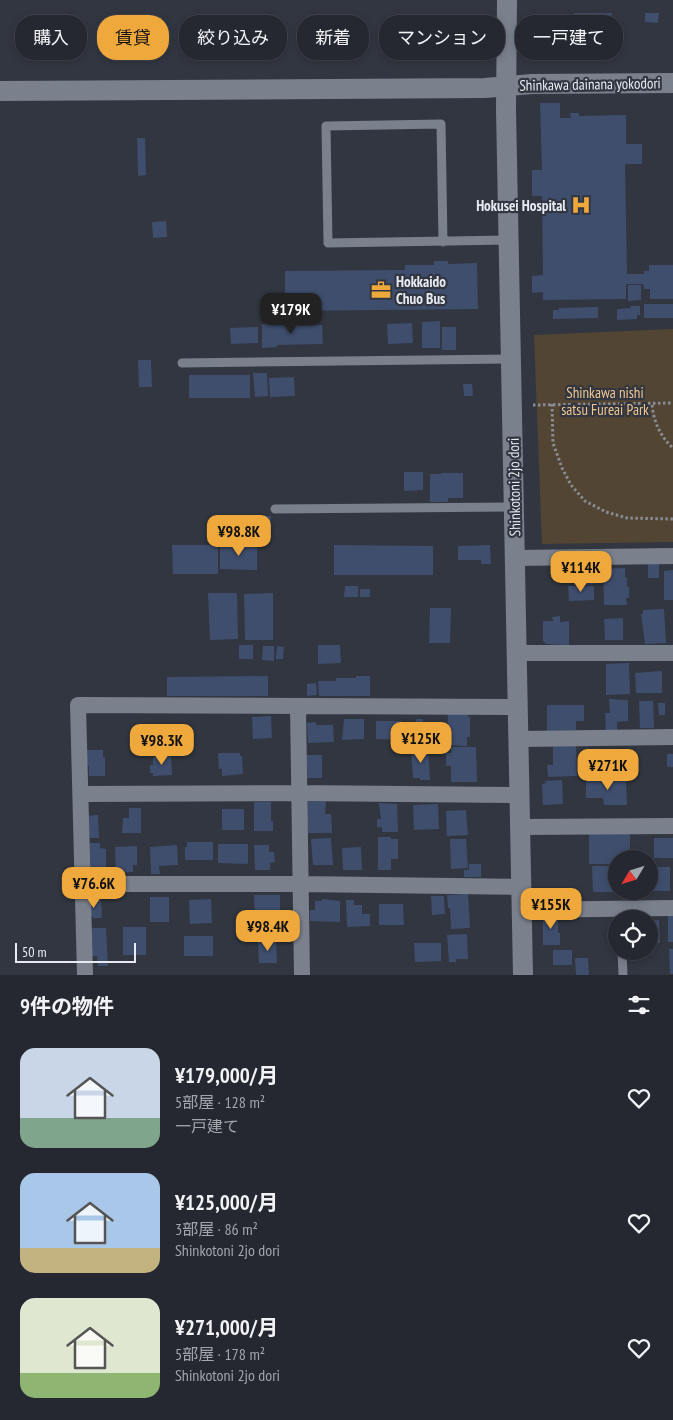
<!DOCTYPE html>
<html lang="ja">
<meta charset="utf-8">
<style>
:root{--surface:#252830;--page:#31343c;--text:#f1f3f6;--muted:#a3a6ab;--line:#42444c;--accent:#eea83c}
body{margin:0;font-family:"PT Sans Narrow","Noto Sans JP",sans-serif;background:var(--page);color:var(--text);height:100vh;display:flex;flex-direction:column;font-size:19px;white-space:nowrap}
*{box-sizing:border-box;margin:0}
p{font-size:16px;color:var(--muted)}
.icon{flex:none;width:28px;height:28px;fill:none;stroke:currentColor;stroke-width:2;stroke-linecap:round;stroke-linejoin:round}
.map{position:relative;height:975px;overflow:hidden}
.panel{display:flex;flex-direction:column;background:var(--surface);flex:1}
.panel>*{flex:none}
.banner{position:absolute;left:15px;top:15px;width:644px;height:45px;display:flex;gap:10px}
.needle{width:32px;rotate:232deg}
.controls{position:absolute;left:608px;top:850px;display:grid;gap:10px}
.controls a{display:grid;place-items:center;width:50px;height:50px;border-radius:50%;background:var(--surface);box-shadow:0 2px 8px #0003,0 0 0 1px var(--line);font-size:25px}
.scale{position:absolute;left:15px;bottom:12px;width:121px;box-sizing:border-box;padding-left:5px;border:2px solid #e7ebf1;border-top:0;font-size:14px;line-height:18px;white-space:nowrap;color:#e7ebf1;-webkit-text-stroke:4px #313640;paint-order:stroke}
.price{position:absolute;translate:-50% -42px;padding:0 11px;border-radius:10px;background:var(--accent);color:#111;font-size:16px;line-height:32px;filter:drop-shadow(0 1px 2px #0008)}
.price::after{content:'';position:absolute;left:50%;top:30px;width:15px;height:11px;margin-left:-8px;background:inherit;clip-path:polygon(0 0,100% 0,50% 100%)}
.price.on{background:#222;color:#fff}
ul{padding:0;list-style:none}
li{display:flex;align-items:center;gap:15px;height:125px;padding:0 20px}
li span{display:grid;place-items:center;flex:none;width:140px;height:100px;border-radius:15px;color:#555}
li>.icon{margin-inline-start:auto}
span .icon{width:60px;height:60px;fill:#fffc;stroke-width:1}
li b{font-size:21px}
h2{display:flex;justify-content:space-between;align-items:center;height:60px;padding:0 20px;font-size:21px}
.chip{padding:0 18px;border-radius:20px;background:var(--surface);box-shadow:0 2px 8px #0003,0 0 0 1px var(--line);font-size:18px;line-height:45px}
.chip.on{background:var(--accent);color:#111}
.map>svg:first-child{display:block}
.green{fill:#534533}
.building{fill:#3f4e6d}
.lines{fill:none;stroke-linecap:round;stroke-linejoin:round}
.path{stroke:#888d95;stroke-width:3;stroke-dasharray:2.5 2.5;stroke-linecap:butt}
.service{stroke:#7a808c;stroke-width:9}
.minor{stroke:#7a808c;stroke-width:16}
.tertiary{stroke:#7a808c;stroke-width:20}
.labels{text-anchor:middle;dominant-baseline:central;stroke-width:4.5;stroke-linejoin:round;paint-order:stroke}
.street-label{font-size:15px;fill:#e7ebf1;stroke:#313640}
.poi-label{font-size:15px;font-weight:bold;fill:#e7ebf1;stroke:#313640;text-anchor:end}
.park-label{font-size:15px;fill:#f0c68f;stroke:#313640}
</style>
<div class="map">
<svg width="673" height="975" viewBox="0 0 673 975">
<rect width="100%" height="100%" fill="#313640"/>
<!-- green -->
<path class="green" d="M673 329V542L542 544 534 335Z"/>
<!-- building -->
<path class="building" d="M574 13H612V45L574 46Z
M645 13H659L658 23 645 22Z
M542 25H569V48H542Z
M540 103H560V118H571L570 113H579V116L626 115V144H642V164H625L627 274H644V271H649V265H673V299H650V289H644L643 284H626V299L543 300V292L532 293V276L543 275 542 196H532V170H542Z
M137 138H145L146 175 138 176Z
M166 221 167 237 153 238 152 222Z
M434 261H448V264L477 263 478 309 285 311V271L405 270V265H434Z
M628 285H641V300L628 301Z
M644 304H673V318H644Z
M631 306H640V315H637V319L617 320V309L631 308Z
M598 307V318L553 319V310H559V308Z
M440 321V348H422V322Z
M299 323V326L322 325 323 344 277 345V347L262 348V324Z
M412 323 413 343 388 344 387 324Z
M258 327V343L231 344 230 328Z
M442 327H456V350H442Z
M138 360H151L152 387H139Z
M253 373H267L268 396 255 397Z
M189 375H250V398H189Z
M294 377 295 396 270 397 269 378Z
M463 384H472L473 396H464Z
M404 472H423V490L404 491Z
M441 473H463V498H448V502H430V474H441Z
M233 515 271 516V538L240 537 241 531 233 530Z
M172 545H218V574H173Z
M220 545H257V570L220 569Z
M334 545 433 546V575H334Z
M490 545 491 564H481V560H458V546Z
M648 563H659V578H648Z
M583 566H596L597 584 583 585Z
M625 568V578H627V587H629V598H626L627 605H604L603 569Z
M673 570V600H664V571Z
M345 586H358V597H344Z
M568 586H594V600L569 601Z
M360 589H370V597H360Z
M208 593H237L238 639 210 640Z
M273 593V640H245L244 594Z
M430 608H451L450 643H429Z
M664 609 666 643 645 644 641 614H643V610Z
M560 616V622L569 621V645L546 644 543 641V621H553L552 617Z
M623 618V640H605L604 619Z
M239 645H253V659H239Z
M318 645H340L341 663 318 664Z
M263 646H274V661L262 660Z
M277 646 284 647 283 659H276Z
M629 663 630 694 606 695V664Z
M662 671V693H636L635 673Z
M268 676V696H167V677Z
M356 676H370V696H319L318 681H336V678H356Z
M316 683 317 695 307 696V684Z
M609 699 628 700V721L617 722V733H606L605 713H610Z
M639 701H653L654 728H640Z
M658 703H665V715H659Z
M547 705H584V721H576V730L547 731Z
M448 711H468V717H470V737H467V746L447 745Z
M271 716 272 738 253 739 252 717Z
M344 719H364V739L342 740Z
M416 719H423V722L431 729V735L424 742H417L410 735V722H416Z
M376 721H401V740L376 739Z
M316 722V725H333L334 742 308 743 307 723Z
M553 742H576L577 776 548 777 547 765H553Z
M451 747H476L477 782H451V766H446V753H451Z
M428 748 430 780H420V778H413L411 749Z
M84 750H103V757H105V776H89V766H84Z
M218 753H240V756H242L243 774 222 776V769H219Z
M667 754H673V767H667Z
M305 755H322V778H305Z
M171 756 172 775 153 776V773H150V765H153V757Z
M626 778 627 805H604L603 798H586V779Z
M562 780 563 804 543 805 542 784 546 783 545 781Z
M326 801 325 814H331L332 833H306L305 802Z
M254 802H271V821H273V831H254Z
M379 803 397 804 398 832H382V827H377V819H381Z
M438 804 439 829 414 830 413 805Z
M129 808H141V833H122L123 818H129Z
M222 809H244V830H222Z
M466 810 468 835 447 836 446 811Z
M98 815 99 838H84V816Z
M630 832V859H616V864H589V833Z
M378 837H391V839H398V859H391V870H378Z
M331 838 333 865H313L311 839Z
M654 838H673V858H654Z
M450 839H466L468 868 451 869Z
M187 842H213V860H185V847H187Z
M86 843H100V848L106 849V872H89Z
M218 844H248V864L218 863Z
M177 845 178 865 159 866 160 874H151L150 847Z
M254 845H269V852H274L275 862 270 863V870H255Z
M137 846V865H133V872L116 873 115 847Z
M361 847 362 870H343L342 848Z
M469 864H481V877H464V870H469Z
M592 866H615L613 892H593Z
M649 867H670V891H650Z
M468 894 470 928 451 929 450 908H448L447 895Z
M254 895H280V919H255Z
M431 896H444L445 914 432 915Z
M150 897H169V922H150Z
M211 899 212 923 190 924 189 900Z
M322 899 340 901V922L310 921V910H315V901H322Z
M85 900H101L102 918H93L92 916H86Z
M346 900H354V905H362V914H370V926L347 927Z
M379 904H403L404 925H379Z
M543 914H558V933H560V945H543Z
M668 916H673V942H668Z
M659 920 660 943 649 944V921Z
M123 927H146V955H123Z
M85 928H106L108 966H98L97 956H86Z
M467 934 468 959H456V962H449L447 935Z
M184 936H213V956H184Z
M258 941H276L277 963H259Z
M414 943H441V961L415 962Z
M669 949H673V974H670Z
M553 950H572V965H553Z
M575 958H588L589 975H576Z"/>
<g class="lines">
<!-- path -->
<path class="path" d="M552 404 553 443 562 468 571 485 585 501 606 512 627 518 673 519
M533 405 673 403
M652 405C654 422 660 436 673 448"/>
<!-- service -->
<path class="service" d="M443 242 441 124 326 126 328 243 509 240
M182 363 511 359
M275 509 514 507
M622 951 623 975"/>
<!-- minor -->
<path class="minor" d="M515 558 673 556
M517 653H673
M298 706 302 975
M519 739 673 737
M81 794 299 793 520 795
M520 827 673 826
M83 884H300L521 887
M522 910 673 908
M85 975 78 705 518 707"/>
<!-- tertiary -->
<path class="tertiary" d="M507 0 506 109 523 975
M0 91 485 88 532 84 673 83"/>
</g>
<!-- icons -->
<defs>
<symbol id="hospital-bare" viewBox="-9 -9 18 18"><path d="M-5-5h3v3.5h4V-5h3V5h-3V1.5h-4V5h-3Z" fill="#eea83c" stroke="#313640" stroke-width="2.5" paint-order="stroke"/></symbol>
<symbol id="office-bare" viewBox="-9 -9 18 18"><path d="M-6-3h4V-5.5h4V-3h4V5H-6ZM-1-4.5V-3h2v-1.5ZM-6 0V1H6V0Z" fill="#eea83c" stroke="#313640" stroke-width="2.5" paint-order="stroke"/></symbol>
</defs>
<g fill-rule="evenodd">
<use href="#hospital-bare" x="567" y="191" width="28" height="28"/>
<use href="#office-bare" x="367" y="276" width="28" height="28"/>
</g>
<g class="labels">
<!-- street labels -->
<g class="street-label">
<text transform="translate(590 84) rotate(-1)">Shinkawa dainana yokodori</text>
<text transform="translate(514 487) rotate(-91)">Shinkotoni 2jo dori</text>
</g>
<!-- poi labels -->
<g class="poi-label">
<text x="566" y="205">Hokusei Hospital</text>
<text x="396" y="281" text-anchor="start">Hokkaido<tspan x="396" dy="17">Chuo Bus</tspan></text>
</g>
<!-- park labels -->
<g class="park-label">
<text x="605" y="392">Shinkawa nishi<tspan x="605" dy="17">satsu Fureai Park</tspan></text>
</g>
</g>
</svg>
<div class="controls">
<a><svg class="needle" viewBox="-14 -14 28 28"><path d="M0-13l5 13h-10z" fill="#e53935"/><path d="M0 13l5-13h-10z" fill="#a3a6ab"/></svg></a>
<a><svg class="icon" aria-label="locate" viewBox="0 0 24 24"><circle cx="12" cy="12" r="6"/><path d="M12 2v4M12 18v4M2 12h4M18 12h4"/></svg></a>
</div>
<div class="scale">50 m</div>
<b class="price on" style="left:291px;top:335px">¥179K</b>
<b class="price" style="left:239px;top:557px">¥98.8K</b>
<b class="price" style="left:581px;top:593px">¥114K</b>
<b class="price" style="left:421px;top:764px">¥125K</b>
<b class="price" style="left:162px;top:766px">¥98.3K</b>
<b class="price" style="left:608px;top:791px">¥271K</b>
<b class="price" style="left:94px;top:909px">¥76.6K</b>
<b class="price" style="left:551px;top:930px">¥155K</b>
<b class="price" style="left:268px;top:952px">¥98.4K</b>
<div class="banner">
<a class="chip">購入</a>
<a class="chip on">賃貸</a>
<a class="chip">絞り込み</a>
<a class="chip">新着</a>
<a class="chip">マンション</a>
<a class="chip">一戸建て</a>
</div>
</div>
<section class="panel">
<h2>9件の物件<svg class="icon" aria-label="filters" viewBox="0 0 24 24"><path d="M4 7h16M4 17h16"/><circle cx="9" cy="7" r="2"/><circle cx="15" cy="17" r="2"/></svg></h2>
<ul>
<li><span style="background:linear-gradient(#c9d6e8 70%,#7fa58c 0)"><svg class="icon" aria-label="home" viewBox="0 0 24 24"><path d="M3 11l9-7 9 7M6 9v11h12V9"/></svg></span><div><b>¥179,000/月</b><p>5部屋 · 128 m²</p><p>一戸建て</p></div><svg class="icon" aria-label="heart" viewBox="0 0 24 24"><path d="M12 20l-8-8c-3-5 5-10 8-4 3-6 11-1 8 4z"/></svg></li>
<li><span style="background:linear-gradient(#a9c7e8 75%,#c2b280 0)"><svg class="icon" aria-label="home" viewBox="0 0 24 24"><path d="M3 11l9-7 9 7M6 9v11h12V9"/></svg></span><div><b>¥125,000/月</b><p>3部屋 · 86 m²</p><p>Shinkotoni 2jo dori</p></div><svg class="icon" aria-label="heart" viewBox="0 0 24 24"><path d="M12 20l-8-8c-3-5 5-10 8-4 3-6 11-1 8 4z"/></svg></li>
<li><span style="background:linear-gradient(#dfe7d0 75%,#8fb573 0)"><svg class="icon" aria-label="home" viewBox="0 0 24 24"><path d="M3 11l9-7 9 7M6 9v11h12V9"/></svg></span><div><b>¥271,000/月</b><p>5部屋 · 178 m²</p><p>Shinkotoni 2jo dori</p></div><svg class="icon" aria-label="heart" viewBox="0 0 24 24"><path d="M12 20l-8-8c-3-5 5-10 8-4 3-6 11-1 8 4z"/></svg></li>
</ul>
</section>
